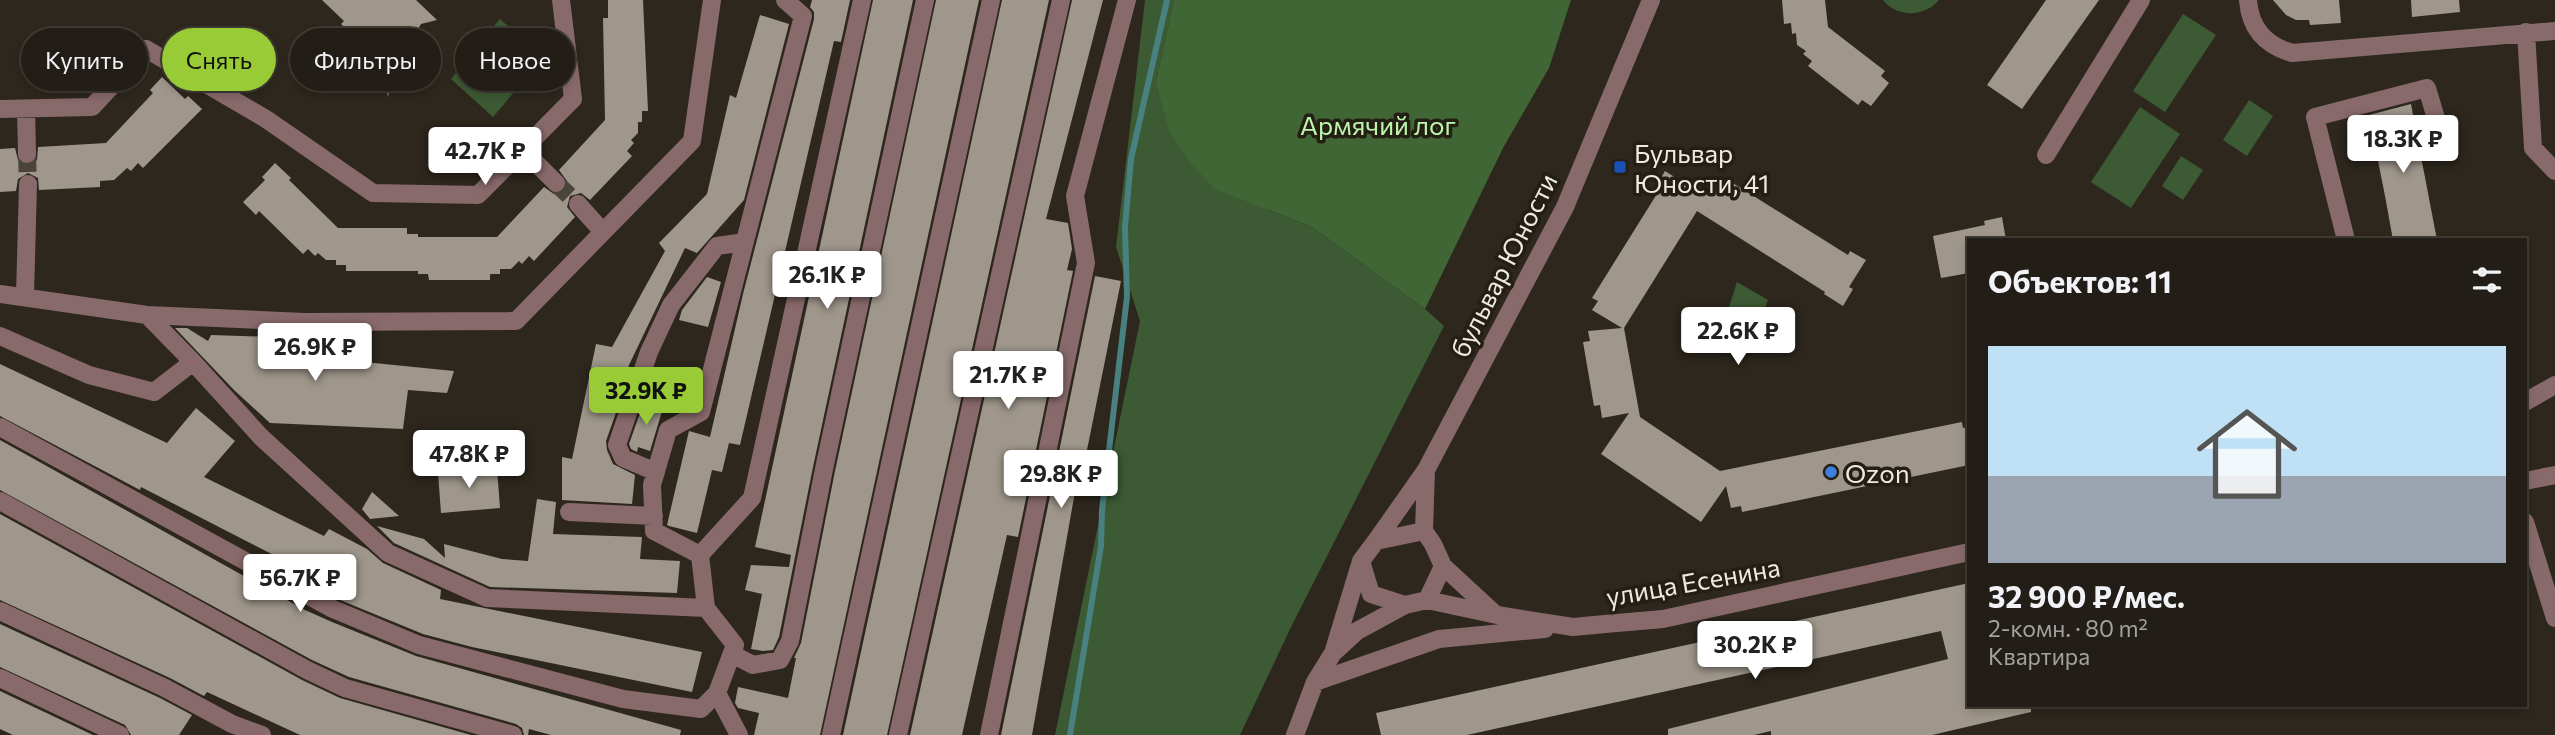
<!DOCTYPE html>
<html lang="ru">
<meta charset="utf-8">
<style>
:root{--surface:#221d16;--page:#2a261f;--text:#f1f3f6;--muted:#a2a2a1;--line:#3f3b35;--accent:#99cb36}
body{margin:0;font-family:Commissioner,sans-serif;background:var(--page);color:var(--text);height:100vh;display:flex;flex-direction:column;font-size:26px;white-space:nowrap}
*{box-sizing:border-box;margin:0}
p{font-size:23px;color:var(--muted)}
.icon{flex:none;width:38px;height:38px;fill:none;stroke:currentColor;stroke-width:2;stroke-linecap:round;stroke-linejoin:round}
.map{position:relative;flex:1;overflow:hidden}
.panel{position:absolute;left:1967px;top:238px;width:560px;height:469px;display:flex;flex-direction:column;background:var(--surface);border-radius:0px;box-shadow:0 4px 10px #0003,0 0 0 2px var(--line)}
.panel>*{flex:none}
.top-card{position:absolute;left:21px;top:28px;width:665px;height:63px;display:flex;gap:14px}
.price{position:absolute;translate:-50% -60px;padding:0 16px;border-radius:7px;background:#fff;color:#222;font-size:23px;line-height:46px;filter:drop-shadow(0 2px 4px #0008)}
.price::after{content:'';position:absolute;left:50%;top:42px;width:21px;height:16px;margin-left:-10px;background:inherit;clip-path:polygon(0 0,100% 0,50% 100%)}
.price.active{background:var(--accent);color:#111}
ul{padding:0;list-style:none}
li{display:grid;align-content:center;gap:14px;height:371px;padding:0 21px}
li span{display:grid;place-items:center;height:217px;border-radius:0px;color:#555}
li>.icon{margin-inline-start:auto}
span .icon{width:126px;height:126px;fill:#fffc;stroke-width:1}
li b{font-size:30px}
h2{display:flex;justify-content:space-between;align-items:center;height:84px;padding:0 21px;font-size:30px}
.tag{padding:0 24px;border-radius:32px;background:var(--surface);box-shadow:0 4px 10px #0003,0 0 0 2px var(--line);font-size:24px;line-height:63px}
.tag.active{background:var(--accent);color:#111}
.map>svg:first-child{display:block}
.green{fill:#3c5a33}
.forest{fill:#416636}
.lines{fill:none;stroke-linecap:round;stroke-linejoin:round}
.stream{stroke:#488180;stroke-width:6}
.building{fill:#9f978b}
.minor-tunnel{stroke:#4a443b;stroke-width:18;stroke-dasharray:18 9;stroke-linecap:butt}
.minor{stroke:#896a6c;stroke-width:18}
.transit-dot{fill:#1a4fb4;stroke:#241e14;stroke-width:2.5}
.shop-dot{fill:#3f7fe0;stroke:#241e14;stroke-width:2.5}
.labels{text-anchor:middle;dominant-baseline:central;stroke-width:7;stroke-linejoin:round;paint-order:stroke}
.park-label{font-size:26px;fill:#bcf6ab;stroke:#241e14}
.poi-label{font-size:26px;fill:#eeeae3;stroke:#241e14;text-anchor:start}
.street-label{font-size:26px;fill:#eeeae3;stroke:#241e14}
</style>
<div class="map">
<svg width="2555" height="735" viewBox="0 0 2555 735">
<rect width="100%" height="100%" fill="#2d271d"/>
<!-- green -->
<path class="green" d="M1145 0H1174L1156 81 1268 210 1312 227 1425 309 1444 326 1292 625 1240 735H1055L1140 321 1116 247Z
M1883 0H1939C1925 17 1897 18 1883 0Z
M2183 14 2216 35 2165 112 2133 91Z
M500 19 543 58 493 117 451 79Z
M2249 100 2273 116 2247 156 2223 140Z
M2140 107 2180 134 2131 208 2091 182Z
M2181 156 2203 170 2183 200 2162 186Z
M1737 282 1768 300 1750 345 1722 329Z"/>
<!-- forest -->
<path class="forest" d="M1174 0H1571L1549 68 1503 148 1425 309 1312 227 1215 189 1192 165 1169 131 1156 81Z"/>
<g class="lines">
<!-- stream -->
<path class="stream" d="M1070 735 1101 546 1102 510 1127 297 1125 227 1131 159 1167 0"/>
</g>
<!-- building -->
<path class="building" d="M322 0H416L437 20 421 24 412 40 396 51 388 97 373 27 360 41 341 24 344 21Z
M608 0H643L648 111H642V122H638V133L631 140 634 143 627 151 632 156 590 200 581 193 570 196 567 207 575 217 534 261 529 256 522 264 519 261 511 269H500V274H490V280H429L428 274H418V271H346V265H336V260H326L318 253 315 256 308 249 303 254 259 211 256 215 243 202 265 180 262 177 275 163 291 178 289 180 338 228H407V234H418V237H497L544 187 554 194 564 191 567 181 559 170 605 120 603 18H608Z
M812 0H850L841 42 834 41 740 445 729 443 722 472 712 470 697 533 669 526 667 525 689 431 710 437 743 294 814 19V12L810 7Z
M873 0H913L813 467 779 637 773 650 763 651 751 649 762 594 745 590 751 565 789 567 791 555 755 547Z
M936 0H979L820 735H754L759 713 738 708 735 703 738 687 788 698 796 658H794L801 643 835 471Z
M1002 0H1049L887 735H843Z
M1072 0H1103L1046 219 1068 223 1072 249 1067 270 1073 271 1018 537 1007 535 962 735H910Z
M1782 0H1825L1828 27 1885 71 1881 76 1889 83 1871 106 1862 100 1858 105 1808 66 1812 61 1803 54 1806 51 1797 45 1796 33 1792 34 1791 23 1784 24Z
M2046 0H2099L2022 109 1987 85Z
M2273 0H2339L2341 23 2310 25 2309 20H2296L2286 15Z
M2411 0H2459L2460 12 2412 17Z
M760 15 789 24 744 200 697 253 685 248 629 365 623 393 606 441 607 450 613 464 635 475 632 504 562 500V457L572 459 596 344 612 347 665 251 659 243 707 194 730 95 736 98Z
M162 77 185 99 188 96 202 109 143 168 138 163 131 171 127 168 114 180 100 181V187L39 190 38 178 28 173 18 179 16 191 0 192V149L15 148 18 160 28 165 37 160 38 147 106 143 153 93 150 90Z
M2411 104 2423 167 2437 240H2393L2385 196 2369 115Z
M1665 171 1692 188 1694 184 1710 194 1718 182 1727 187 1731 182 1848 255 1850 251 1866 260 1849 287 1853 289 1843 306 1824 294 1825 292 1697 211 1624 328 1640 417 1720 471 1962 422 1963 428 1969 427V465L1742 512 1741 506 1731 508 1726 486 1701 522 1601 454 1629 413 1602 418 1600 405 1594 406 1583 342 1590 341 1588 331 1622 328 1592 310 1598 301 1592 298 1660 189 1656 187Z
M2002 217 2006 240H1969V273L1941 278 1933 236 1985 225 1984 221Z
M1095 276 1121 281 1083 470 1079 469 1032 735H1001Z
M707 277 721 282 708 327 679 320 682 310Z
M175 328H187L208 341 211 335 276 337 274 353 454 371 447 393 408 390 403 429 270 423 234 390Z
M0 364 167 443 196 408 235 441 204 477 324 536 329 529 367 549 383 563 441 590 440 599 702 652 692 692 472 647 423 634 340 600 344 591 141 487 140 490 0 416Z
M644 402 663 408 650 451 638 447 637 452 631 449 629 444Z
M0 440 305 610 332 622 416 656 681 730 680 735H551L529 729 528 735H524L522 728 516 724 349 677 312 660 0 490Z
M497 468 500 508 441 513 438 473Z
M372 492 399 516 370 519 362 509Z
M537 499 556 502 553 534 642 537 640 559 680 561 677 593 490 587 394 543 377 526 424 539 445 558 444 544 502 559 528 561Z
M0 514 302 680 340 698 471 735H300L207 692 204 696 170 678 0 600Z
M1969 583V705H2031V712L1932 735H1771V731L1754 735H1668V729L1948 659 1941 631 1467 735H1381L1376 713Z
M0 624 160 698 192 715 179 735H131L125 725 0 667Z
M0 691 93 735H13L0 729Z"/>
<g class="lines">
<!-- minor-tunnel -->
<path class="minor-tunnel" d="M27 154 28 184
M556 183 578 204"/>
<!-- minor -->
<path class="minor" d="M2248 0C2250 28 2265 45 2292 53L2555 31
M2526 32 2533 148 2555 171
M0 109 92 107 146 49 266 119 373 193 478 195 573 99 561 0
M26 109 27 154
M523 150 556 183
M2046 155 2141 0
M578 204 603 232
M2346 240 2315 117 2427 88 2446 152
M0 294 147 315 304 322 516 321 692 141 712 0
M25 296 28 184
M0 336 89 375 154 392 193 362 147 315
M193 362 261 437 388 553 487 598 706 608
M2525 402 2555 385
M0 427 333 609 419 645 623 699 701 709 717 693
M656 472 623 458 617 445 649 352 671 305 717 246 745 242
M2525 481 2555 475
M0 501 307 670 345 688 513 735
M569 512 654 516
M2525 522 2555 618
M1424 531 1433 544 1443 566 1427 600 1405 605 1371 594 1361 561 1376 541Z
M1424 531 1426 470
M1376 541 1426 470 1565 207 1651 0
M700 555 752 498 862 0
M1443 566 1494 613
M1427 600 1497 615 1573 627 1605 624 1663 619 1969 552
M0 611 165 688 232 724 262 735
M1333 653 1357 631 1405 605
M732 654 753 665 780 660 790 641 824 469 925 0
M0 678 120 735
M1315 682 1439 639 1545 629
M739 735 717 693 735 645 706 608 700 555 654 531 652 485 668 430 701 412 803 16 785 0
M831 735 991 0
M898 735 1061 0
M989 735 1086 263 1075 196 1127 0
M1295 735 1315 682 1333 653 1361 561"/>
</g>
<!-- markers -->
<rect class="transit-dot" x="1613" y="160" width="14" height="14" rx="3.5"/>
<circle class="shop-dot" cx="1831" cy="472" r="7"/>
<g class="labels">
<!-- park labels -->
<g class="park-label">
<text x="1378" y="124">Армячий лог</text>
</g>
<!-- poi labels -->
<g class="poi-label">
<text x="1634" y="152">Бульвар<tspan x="1634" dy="30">Юности, 41</tspan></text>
<text x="1845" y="472">Ozon</text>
</g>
<!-- street labels -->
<g class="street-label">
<text transform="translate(1503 265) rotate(-63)">бульвар Юности</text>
<text transform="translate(1693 581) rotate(-10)">улица Есенина</text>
</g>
</g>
</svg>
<b class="price" style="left:2403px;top:175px">18.3K ₽</b>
<b class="price" style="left:485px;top:187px">42.7K ₽</b>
<b class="price" style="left:827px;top:311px">26.1K ₽</b>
<b class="price" style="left:1738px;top:367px">22.6K ₽</b>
<b class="price" style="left:315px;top:383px">26.9K ₽</b>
<b class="price" style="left:1008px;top:411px">21.7K ₽</b>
<b class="price active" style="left:646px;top:427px">32.9K ₽</b>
<b class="price" style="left:469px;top:490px">47.8K ₽</b>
<b class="price" style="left:1061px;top:510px">29.8K ₽</b>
<b class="price" style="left:300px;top:614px">56.7K ₽</b>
<b class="price" style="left:1755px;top:681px">30.2K ₽</b>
<div class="top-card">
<a class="tag">Купить</a>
<a class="tag active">Снять</a>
<a class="tag">Фильтры</a>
<a class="tag">Новое</a>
</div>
<section class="panel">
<h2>Объектов: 11<svg class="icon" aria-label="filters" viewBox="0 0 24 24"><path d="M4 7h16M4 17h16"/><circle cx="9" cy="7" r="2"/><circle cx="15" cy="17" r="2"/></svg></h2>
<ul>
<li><span style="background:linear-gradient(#bfe0f5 60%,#9aa5b1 0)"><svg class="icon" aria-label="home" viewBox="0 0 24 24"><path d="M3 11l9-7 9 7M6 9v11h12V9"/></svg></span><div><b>32 900 ₽/мес.</b><p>2-комн. · 80 m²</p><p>Квартира</p></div></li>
</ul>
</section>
</div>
